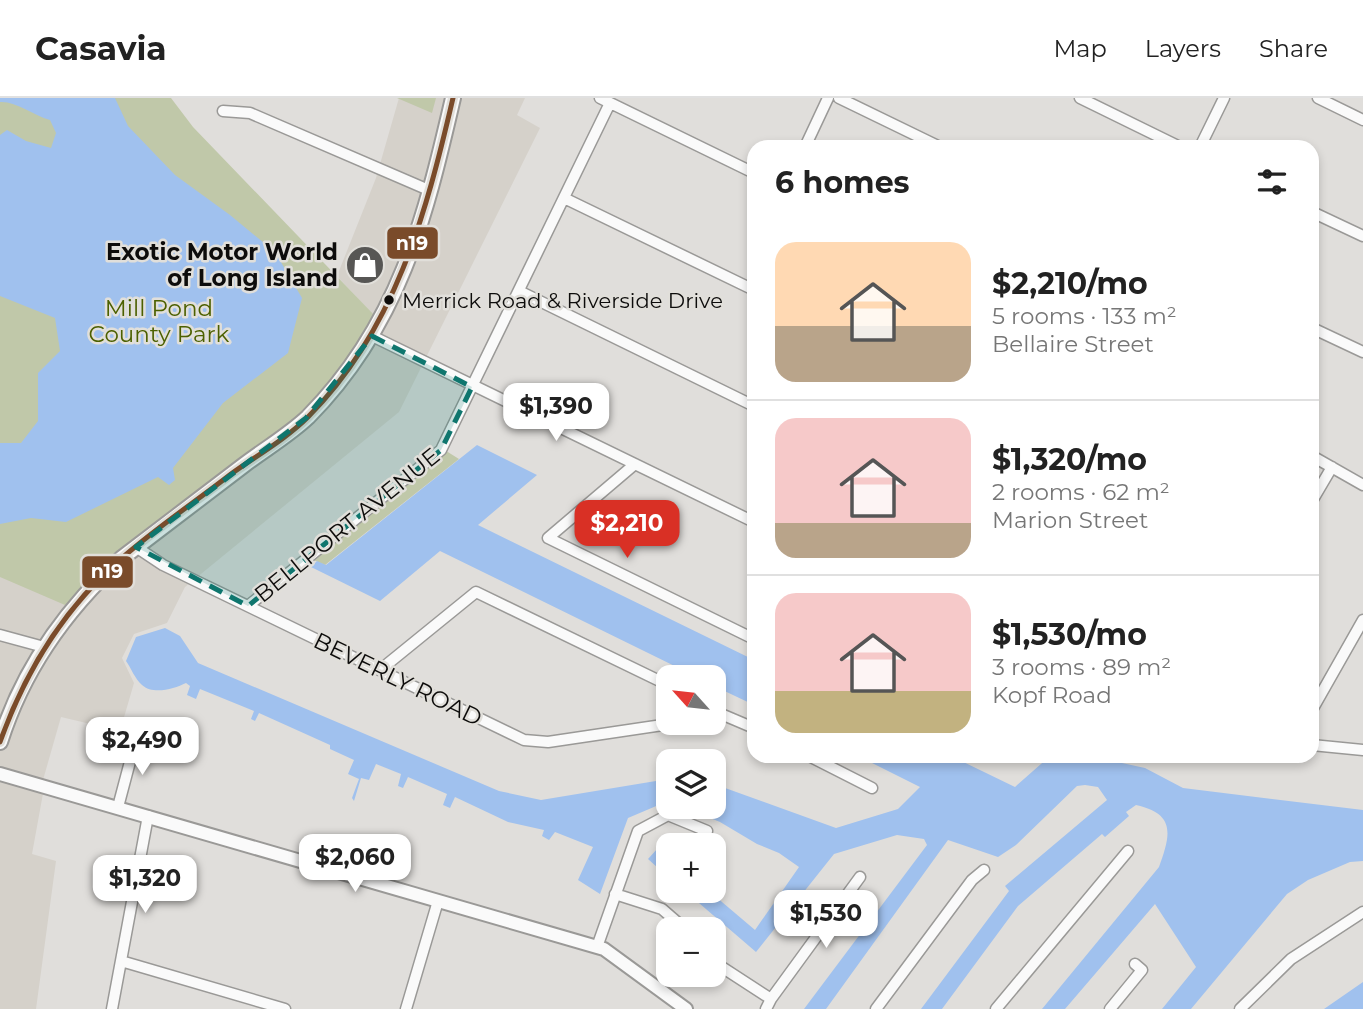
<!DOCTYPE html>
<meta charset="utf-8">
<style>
:root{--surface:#fff;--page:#f2f2f2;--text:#222;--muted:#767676;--line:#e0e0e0;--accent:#d93025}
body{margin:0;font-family:Montserrat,sans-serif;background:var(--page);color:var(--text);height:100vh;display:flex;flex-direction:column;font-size:26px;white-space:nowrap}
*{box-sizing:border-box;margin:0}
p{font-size:23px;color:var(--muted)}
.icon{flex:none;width:38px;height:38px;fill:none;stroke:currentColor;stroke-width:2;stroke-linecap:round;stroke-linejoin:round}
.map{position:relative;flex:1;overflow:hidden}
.drawer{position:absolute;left:747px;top:42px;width:572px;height:623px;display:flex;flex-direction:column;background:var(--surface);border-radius:21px;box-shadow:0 4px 10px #0003}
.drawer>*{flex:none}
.needle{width:46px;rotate:297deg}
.tools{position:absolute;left:656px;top:567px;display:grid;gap:14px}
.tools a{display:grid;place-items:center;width:70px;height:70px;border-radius:14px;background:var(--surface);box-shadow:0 4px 10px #0003;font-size:35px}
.price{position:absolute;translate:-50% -60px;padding:0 16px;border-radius:14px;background:#fff;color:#222;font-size:23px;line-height:46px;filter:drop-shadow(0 2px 4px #0008)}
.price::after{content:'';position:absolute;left:50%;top:42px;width:21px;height:16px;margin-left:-10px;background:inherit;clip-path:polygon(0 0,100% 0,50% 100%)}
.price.selected{background:var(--accent);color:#fff}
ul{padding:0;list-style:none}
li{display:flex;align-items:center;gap:21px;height:175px;padding:0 28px}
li+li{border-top:2px solid var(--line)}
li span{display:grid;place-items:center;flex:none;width:196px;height:140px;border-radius:21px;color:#555}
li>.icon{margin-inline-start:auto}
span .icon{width:84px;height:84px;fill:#fffc;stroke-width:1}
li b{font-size:30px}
h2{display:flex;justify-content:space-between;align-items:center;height:84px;padding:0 28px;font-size:30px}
header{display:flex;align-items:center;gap:42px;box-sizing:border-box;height:98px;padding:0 35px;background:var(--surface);border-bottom:2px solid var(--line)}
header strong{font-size:33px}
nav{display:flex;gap:38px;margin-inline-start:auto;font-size:24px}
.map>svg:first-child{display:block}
.built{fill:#d5d1ca}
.green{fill:#c0c8a9}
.water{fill:#a0c1ee}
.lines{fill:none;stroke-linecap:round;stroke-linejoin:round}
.minor-casing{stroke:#9a9997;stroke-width:13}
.tertiary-casing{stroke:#9a9997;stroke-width:16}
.primary-casing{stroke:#9a9997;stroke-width:18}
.minor{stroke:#fafafa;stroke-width:10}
.tertiary{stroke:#fafafa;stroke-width:12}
.primary{stroke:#fafafa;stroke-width:14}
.bus-1-casing{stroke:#e1dfda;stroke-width:10}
.bus-1{stroke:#7a4b2a;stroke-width:5}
.marked{fill:#0f766e;fill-opacity:0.2;stroke:#0f766e;stroke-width:5;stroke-dasharray:14 9;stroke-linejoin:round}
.bus-dot{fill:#0d0c0b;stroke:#e1dfda;stroke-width:2.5}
.labels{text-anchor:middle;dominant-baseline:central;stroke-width:5;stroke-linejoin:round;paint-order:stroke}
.bus-label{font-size:21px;fill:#0d0c0b;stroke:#e1dfda;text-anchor:start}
.poi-label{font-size:23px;font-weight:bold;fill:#0d0c0b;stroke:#e1dfda;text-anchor:end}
.park-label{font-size:23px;fill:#4c6000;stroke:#e1dfda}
.street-label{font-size:23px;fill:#0d0c0b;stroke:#e1dfda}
.line-badge{stroke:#e1dfda;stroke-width:2.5}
.badge-label{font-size:19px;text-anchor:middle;font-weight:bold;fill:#fff}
</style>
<header>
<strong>Casavia</strong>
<nav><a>Map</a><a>Layers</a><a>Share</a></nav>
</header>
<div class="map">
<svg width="1363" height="911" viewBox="0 0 1363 911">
<rect width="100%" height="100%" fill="#e0dedb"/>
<!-- built -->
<path class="built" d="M399 0H525L517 17 540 30 399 314 185 489 167 525 134 536 122 560 134 585 120 633 61 619 41 689 44 690 32 756 56 763 36 911H0V478L96 475 376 220 337 178 376 80Z"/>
<!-- green -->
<path class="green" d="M0 0H171L193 29 376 219C370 230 365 242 358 252 303 333 202 388 127 448 105 467 85 486 65 507L0 479Z
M397 0H436L432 15Z
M443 351 459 361 325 467 309 460Z"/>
<!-- water -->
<path class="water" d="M0 0H115L128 28 175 77 230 117 275 154 302 200 288 255 223 305 173 370 175 382 169 387 158 379 66 424 31 420 0 426V345H21L38 323V275L60 253 55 220 0 198V37L7 32 26 43 51 50 56 35 50 22C33 17 16 3 0 4Z
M477 347 537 377 478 427 754 562V607L714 588V579H697L440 453 380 503 311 469 317 463 326 467Z
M165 530 180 538 198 565 499 693 541 702 668 681V703L628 720 600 796 578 782 593 749 555 734 549 742 542 738 544 732 508 724 455 699 450 710 443 707 447 696 408 679 403 690 398 688 401 676 376 666 369 682 361 680 354 703 352 700 359 681 348 676 354 662 330 651V647L259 615 255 623 251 621 254 613 200 591 196 601 187 597 190 588 186 585C174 591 153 597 142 587 135 581 131 570 126 563L136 539Z
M858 658H951L1015 689 1050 658 1122 665 1145 670 1183 690 1363 712V763L1350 764 1308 782 1287 796 1191 911H1162L1196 869 1155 806 1065 911H1042L1159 769C1170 738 1177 716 1136 707L1126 714 1129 718 1105 739 1102 736 1018 808 942 911H921L1009 793 1005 788 1107 702 1098 689 1085 687 1077 688 1016 747 998 759 948 742 826 911H804L927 747 924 741 897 737 834 756 756 854 685 793H709L755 832 799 769 779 755 757 746 720 724 683 709H714V686L836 730 898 711 920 689Z
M658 750 668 758V779L648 761Z
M1363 884V911H1324Z"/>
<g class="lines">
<defs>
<path id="minor" d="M600 0 754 75
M839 0 940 49
M1080 0 1180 49
M1318 0 1363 22
M223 13 250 15 431 93
M805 49 828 0
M1200 49 1224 0
M564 100 754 192
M1312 114 1363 138
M519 193 754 308
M1312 230 1363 254
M372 238 754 424
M1312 358 1363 387
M635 366 548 440 754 541
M1312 403 1332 369
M136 449 163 467 524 642 548 644 676 625
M248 508 441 352 610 5
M0 537 44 549
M380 572 476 494 668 587
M1312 612 1363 522
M714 613 754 630
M1312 647 1363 652
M809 658 872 690
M118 709 136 641
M615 796 662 811 685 831
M597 849 638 733 668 717 707 733
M121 863 285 911
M714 864 771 901
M112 911 148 718
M406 911 438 803
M766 911 771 901 860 779
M876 911 972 782 984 772
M996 911 1128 753
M1110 911 1142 872 1135 866
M1240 911 1291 861 1363 814"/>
<path id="tertiary" d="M0 676 604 851 686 911"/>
<path id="primary" d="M0 644C23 571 66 511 122 460 163 429 203 398 244 367 265 351 289 337 308 319 399 227 425 121 453 0"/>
</defs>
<!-- minor casing -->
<use href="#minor" class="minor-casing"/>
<!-- tertiary casing -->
<use href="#tertiary" class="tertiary-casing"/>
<!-- primary casing -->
<use href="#primary" class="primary-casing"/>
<!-- minor -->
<use href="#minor" class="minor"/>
<!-- tertiary -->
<use href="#tertiary" class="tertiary"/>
<!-- primary -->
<use href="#primary" class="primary"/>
<defs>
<path id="bus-1" d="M0 644C25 574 65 509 122 460 156 430 195 404 231 376 256 358 286 341 308 319 395 232 426 116 453 0"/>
</defs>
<!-- bus-1 casing -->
<use href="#bus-1" class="bus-1-casing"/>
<!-- bus-1 -->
<use href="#bus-1" class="bus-1"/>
</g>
<!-- marked area -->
<path class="marked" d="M372 238 472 289 441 352 248 508 136 449 306 320Z"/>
<!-- icons -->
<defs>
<symbol id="shop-disc" viewBox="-11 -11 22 22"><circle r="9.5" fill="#575654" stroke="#e1dfda"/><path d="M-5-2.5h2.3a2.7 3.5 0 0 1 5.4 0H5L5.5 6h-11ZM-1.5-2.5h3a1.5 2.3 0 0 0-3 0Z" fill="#fff"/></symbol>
</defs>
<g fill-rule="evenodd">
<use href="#shop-disc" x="343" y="145" width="44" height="44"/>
</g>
<!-- markers -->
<circle class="bus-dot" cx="389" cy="202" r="6"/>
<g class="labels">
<!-- bus labels -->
<g class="bus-label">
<text x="402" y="202">Merrick Road &amp; Riverside Drive</text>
</g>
<!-- poi labels -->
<g class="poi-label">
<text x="338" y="154">Exotic Motor World<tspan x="338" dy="26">of Long Island</tspan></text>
</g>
<!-- park labels -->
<g class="park-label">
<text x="159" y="210">Mill Pond<tspan x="159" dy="26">County Park</tspan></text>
</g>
<!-- street labels -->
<g class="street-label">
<text transform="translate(347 427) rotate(-39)">BELLPORT AVENUE</text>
<text transform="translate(398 581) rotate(26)">BEVERLY ROAD</text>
</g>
</g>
<g class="line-badge">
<rect x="386" y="128" width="53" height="34" rx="7" fill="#7a4b2a"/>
<rect x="81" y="457" width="53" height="34" rx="7" fill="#7a4b2a"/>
</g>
<g class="badge-label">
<text x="412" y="152">n19</text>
<text x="107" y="480">n19</text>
</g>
</svg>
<div class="tools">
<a><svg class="needle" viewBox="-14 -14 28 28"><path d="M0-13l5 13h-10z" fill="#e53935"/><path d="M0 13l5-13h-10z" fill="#767676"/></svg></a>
<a><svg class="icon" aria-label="layers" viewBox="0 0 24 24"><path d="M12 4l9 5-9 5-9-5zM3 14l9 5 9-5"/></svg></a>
<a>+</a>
<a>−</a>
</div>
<b class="price" style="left:556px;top:345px">$1,390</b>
<b class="price selected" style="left:627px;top:462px">$2,210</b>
<b class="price" style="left:142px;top:679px">$2,490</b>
<b class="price" style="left:355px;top:796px">$2,060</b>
<b class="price" style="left:145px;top:817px">$1,320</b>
<b class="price" style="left:826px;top:852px">$1,530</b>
<section class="drawer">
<h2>6 homes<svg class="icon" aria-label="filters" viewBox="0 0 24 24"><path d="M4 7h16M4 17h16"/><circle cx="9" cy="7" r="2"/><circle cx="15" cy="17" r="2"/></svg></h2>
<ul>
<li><span style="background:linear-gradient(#ffd9b3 60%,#b9a48a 0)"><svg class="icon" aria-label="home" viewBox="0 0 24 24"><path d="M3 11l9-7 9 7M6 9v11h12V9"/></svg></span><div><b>$2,210/mo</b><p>5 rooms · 133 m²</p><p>Bellaire Street</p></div></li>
<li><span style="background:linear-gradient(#f6c9c9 75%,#b9a48a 0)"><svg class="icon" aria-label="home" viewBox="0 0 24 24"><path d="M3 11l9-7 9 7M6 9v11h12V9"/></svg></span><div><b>$1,320/mo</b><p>2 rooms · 62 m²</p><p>Marion Street</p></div></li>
<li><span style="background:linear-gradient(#f6c9c9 70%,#c2b280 0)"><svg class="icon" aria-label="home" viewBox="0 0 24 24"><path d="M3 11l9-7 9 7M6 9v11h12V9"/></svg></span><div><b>$1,530/mo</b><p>3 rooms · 89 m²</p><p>Kopf Road</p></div></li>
</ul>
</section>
</div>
